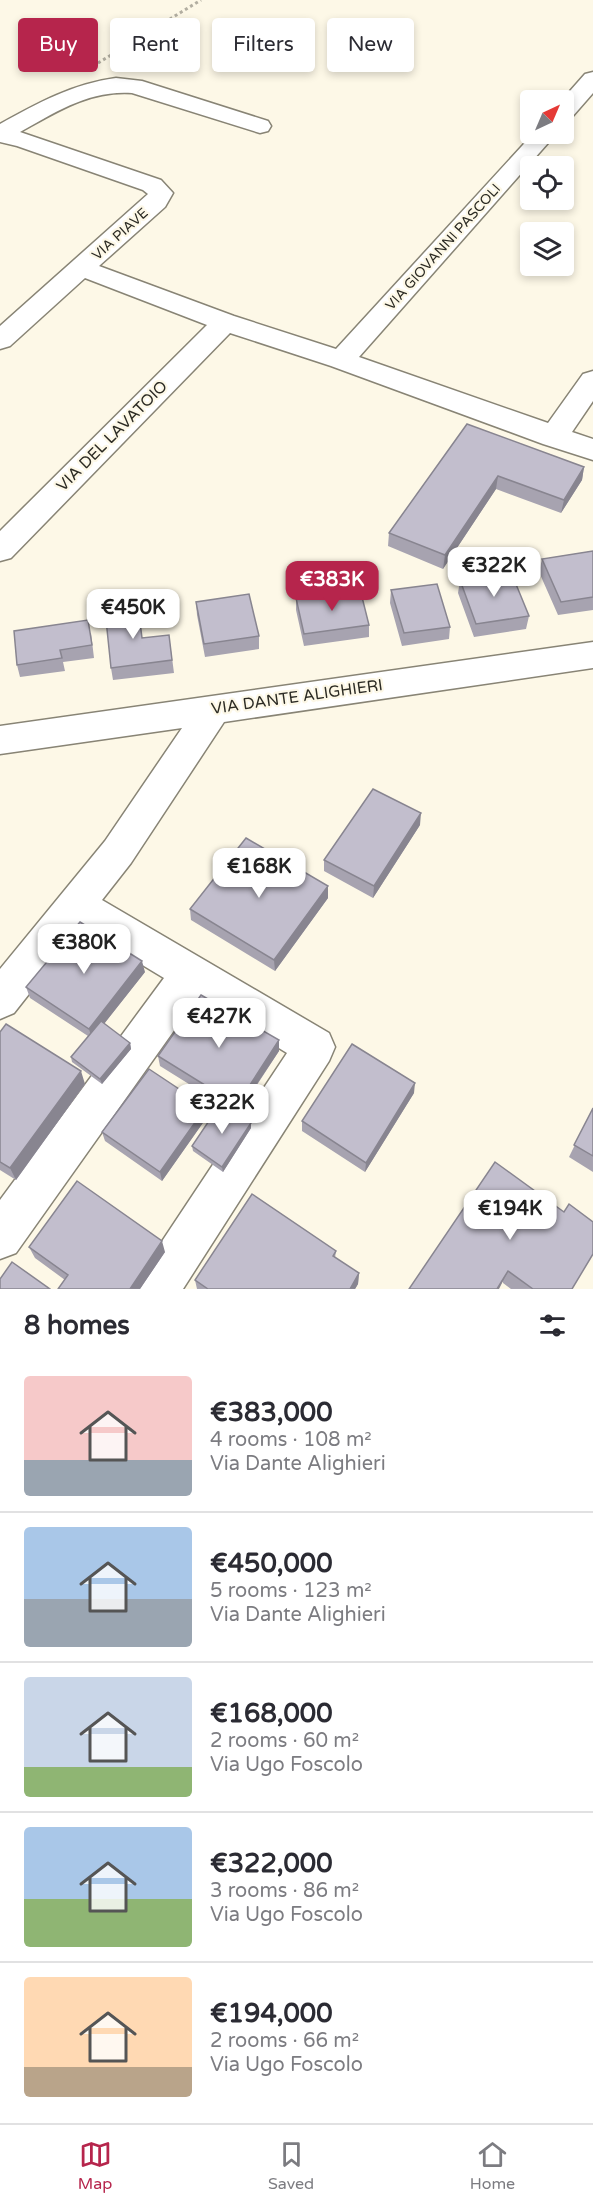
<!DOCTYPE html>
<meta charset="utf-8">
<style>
:root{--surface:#fff;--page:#f2f2f3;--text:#2b2b33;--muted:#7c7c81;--line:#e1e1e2;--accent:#b6254c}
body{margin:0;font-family:"Varela Round",sans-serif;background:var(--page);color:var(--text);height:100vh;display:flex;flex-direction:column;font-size:22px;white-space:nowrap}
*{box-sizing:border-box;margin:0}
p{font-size:20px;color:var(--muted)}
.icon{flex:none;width:33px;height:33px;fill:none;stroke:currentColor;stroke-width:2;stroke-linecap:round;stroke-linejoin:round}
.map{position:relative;height:1289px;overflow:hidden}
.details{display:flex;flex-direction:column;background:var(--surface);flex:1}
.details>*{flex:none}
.hud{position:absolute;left:18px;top:18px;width:558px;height:54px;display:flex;gap:12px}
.needle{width:39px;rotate:44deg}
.tools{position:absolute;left:520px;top:90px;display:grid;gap:12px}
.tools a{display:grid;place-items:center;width:54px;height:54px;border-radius:6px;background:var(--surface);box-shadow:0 3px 9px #0003;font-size:30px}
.price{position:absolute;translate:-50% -51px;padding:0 14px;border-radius:12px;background:#fff;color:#222;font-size:20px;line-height:39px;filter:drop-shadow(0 2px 3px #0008)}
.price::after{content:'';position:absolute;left:50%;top:36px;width:18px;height:14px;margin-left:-9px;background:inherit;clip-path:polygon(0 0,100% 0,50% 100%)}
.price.active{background:var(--accent);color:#fff}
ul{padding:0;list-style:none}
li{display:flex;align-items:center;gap:18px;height:150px;padding:0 24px}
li+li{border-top:2px solid var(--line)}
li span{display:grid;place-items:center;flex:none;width:168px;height:120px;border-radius:6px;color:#555}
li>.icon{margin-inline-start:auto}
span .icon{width:72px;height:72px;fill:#fffc;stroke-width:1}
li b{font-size:26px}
h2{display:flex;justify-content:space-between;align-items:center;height:72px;padding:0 24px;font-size:26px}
.pill{padding:0 21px;border-radius:6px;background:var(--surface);box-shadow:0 3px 9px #0003;font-size:21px;line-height:54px}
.pill.active{background:var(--accent);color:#fff}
.menu{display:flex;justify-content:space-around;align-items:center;height:84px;border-top:2px solid var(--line);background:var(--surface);font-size:16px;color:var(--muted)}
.menu a{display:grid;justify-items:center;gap:3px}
.menu .active{color:var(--accent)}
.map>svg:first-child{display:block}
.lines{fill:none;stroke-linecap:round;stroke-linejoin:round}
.minor-casing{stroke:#888475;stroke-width:3}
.path{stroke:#b2aea1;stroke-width:3;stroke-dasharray:3 3;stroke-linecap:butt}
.minor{fill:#fff;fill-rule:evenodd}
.wall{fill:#a7a3b0}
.shaded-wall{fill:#888590}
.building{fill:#c2becd;stroke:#888590;stroke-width:1.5}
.labels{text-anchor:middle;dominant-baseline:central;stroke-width:4.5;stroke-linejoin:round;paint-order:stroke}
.far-street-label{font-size:14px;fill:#2c2b24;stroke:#fdf8e7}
.street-label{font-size:16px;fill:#2c2b24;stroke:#fdf8e7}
</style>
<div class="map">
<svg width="593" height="1289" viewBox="0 0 593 1289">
<rect width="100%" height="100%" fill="#fdf8e7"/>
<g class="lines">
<defs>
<path id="minor" d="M593 72V93L572 117 564 119V100H562L585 74Z
M116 78 142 81 268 121 271 126 268 131 260 133 132 93C89 90 56 112 20 132L161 180 173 193 165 207 99 266 234 316 336 349 533 134H556L359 357 548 423 583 374 593 371V401L572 432 593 439V460L543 444 331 366 230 333 11 558 0 561V531L207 325 85 278 10 346 0 349V326L148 194 143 190 17 146 0 142V124C38 103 72 84 116 78Z
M593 642V668L224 722 131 863 102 900 329 1033 335 1047 329 1061 183 1289H134L141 1273 287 1053 197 998 16 1253 0 1259V1200L164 978 81 928 14 1013 0 1019V969L105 841 182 728 0 754V726Z"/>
</defs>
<!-- minor casing -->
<use href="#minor" class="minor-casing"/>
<!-- path -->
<path class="path" d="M98 63 201 0"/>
<!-- minor -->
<use href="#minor" class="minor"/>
</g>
<!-- wall -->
<path class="wall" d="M467 424 584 467 582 480 561 513 496 489 443 569 388 546 389 533Z
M593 551V610L558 615 539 572 542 559Z
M460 580 529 616 526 629 474 637 458 593Z
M391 590 450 627 449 639 402 646 390 603Z
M296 598 369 625V637L304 646 296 610Z
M196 602 259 636V649L205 657 197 615Z
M91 633 94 658 63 662 65 671 20 677 17 665Z
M169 635 174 673 113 680 111 668 142 638Z
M420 825 373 898 324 871V860Z
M328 886V898L275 971 191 920 190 909Z
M145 972 104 1024 130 1043 131 1049 102 1084 72 1062 71 1057 88 1036 30 998 26 987Z
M0 1032 85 1084 16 1180 0 1170Z
M279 1051 238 1114 251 1128 223 1172 193 1151 192 1146 221 1104 160 1066 158 1056Z
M414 1093 365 1172 302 1131V1121Z
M593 1108V1172L569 1157Z
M207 1117 162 1181 105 1141 102 1132Z
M495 1162 572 1289H511L503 1283Z
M29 1247 165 1252 140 1289H58L65 1280 35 1258Z
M336 1251 335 1258 359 1273 358 1284 355 1289H197L195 1280Z"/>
<!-- shaded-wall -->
<path class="shaded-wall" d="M584 467 582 480 561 513 564 500Z
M498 476 496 489 443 569 445 555Z
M421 813 420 825 373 898 374 886Z
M328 886V898L275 971 274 960Z
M142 961 145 972 92 1039 89 1029Z
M279 1040V1051L237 1114V1105Z
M130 1043 131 1049 102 1084 100 1079Z
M81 1071 85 1084 16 1180 10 1168Z
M415 1083 414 1093 365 1172 366 1163Z
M206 1107 207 1117 162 1181 160 1172Z
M251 1123V1128L223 1172 222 1167Z
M162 1241 165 1252 140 1289H130Z
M508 1271 499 1289H497Z
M359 1273 358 1284 355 1289H350Z"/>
<!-- building -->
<path class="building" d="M467 424 584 467 564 500 498 476 445 555 389 533Z
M593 551V597L561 602 542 559Z
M511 572 529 616 476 624 460 580Z
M437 584 450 627 404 633 391 590Z
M360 589 369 625 304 634 296 598Z
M249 594 259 636 204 644 196 602Z
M138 606 142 638 169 635 172 660 111 668 105 610Z
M88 620 92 645 60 650 62 658 17 665 14 631Z
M373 789 421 813 374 886 324 860Z
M246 838 328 886 274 960 190 909Z
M80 922 142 961 89 1029 26 987Z
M201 995 279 1040 237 1105 158 1056Z
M101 1021 130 1043 100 1079 71 1057Z
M6 1024 81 1071 10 1168 0 1162V1032Z
M352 1044 415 1083 366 1163 302 1121Z
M149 1069 206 1107 160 1172 102 1132Z
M221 1103 251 1123 222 1167 192 1146Z
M593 1108V1156L574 1145Z
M495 1162 564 1212 569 1204 593 1222V1254L572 1289H533L508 1271 497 1289H409Z
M77 1181 162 1241 130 1289H58L68 1275 29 1247Z
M252 1194 336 1251 333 1256 359 1273 350 1289H208L195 1280Z
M12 1262 50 1289H0V1279Z"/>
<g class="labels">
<!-- far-street labels -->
<g class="far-street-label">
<text transform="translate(120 234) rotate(-42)">VIA PIAVE</text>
<text transform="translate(443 247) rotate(-48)">VIA GIOVANNI PASCOLI</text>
</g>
<!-- street labels -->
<g class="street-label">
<text transform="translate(112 436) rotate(-45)">VIA DEL LAVATOIO</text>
<text transform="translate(297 697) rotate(-8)">VIA DANTE ALIGHIERI</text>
</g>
</g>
</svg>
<div class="tools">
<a><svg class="needle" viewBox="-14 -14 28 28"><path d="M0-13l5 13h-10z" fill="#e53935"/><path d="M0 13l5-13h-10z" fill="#7c7c81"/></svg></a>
<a><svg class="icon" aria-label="locate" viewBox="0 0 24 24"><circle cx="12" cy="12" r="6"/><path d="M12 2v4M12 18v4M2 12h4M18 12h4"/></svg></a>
<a><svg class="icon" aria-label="layers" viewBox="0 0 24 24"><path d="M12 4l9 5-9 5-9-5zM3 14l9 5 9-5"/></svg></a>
</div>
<b class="price" style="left:494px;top:598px">€322K</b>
<b class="price active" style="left:332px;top:612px">€383K</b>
<b class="price" style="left:133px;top:640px">€450K</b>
<b class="price" style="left:259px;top:899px">€168K</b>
<b class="price" style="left:84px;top:975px">€380K</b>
<b class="price" style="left:219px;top:1049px">€427K</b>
<b class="price" style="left:222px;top:1135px">€322K</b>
<b class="price" style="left:510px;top:1241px">€194K</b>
<div class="hud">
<a class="pill active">Buy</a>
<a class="pill">Rent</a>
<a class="pill">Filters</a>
<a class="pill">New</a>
</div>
</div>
<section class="details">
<h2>8 homes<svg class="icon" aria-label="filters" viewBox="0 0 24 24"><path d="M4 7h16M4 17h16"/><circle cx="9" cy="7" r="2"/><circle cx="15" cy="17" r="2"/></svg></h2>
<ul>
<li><span style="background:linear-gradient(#f6c9c9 70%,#9aa5b1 0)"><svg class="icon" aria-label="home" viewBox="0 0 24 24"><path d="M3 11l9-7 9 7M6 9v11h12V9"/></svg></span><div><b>€383,000</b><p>4 rooms · 108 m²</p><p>Via Dante Alighieri</p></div></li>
<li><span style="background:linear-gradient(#a9c7e8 60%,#9aa5b1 0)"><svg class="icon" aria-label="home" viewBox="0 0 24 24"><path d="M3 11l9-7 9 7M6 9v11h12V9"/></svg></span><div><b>€450,000</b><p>5 rooms · 123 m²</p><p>Via Dante Alighieri</p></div></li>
<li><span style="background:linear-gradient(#c9d6e8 75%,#8fb573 0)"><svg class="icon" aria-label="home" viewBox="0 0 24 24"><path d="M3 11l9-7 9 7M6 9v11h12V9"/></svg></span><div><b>€168,000</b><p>2 rooms · 60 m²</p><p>Via Ugo Foscolo</p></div></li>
<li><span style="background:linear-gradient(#a9c7e8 60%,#8fb573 0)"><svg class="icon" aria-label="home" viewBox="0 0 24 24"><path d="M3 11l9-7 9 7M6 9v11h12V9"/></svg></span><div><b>€322,000</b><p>3 rooms · 86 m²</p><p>Via Ugo Foscolo</p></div></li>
<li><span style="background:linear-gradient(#ffd9b3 75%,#b9a48a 0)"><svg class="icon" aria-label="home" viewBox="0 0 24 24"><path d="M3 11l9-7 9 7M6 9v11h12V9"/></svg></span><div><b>€194,000</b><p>2 rooms · 66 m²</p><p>Via Ugo Foscolo</p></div></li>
</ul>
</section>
<nav class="menu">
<a class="active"><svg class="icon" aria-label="map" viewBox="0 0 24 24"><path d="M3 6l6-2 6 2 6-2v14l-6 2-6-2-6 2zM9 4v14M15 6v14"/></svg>Map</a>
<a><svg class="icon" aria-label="saved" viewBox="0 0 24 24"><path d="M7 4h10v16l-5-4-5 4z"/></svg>Saved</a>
<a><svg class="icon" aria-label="home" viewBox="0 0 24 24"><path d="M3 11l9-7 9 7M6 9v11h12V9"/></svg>Home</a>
</nav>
